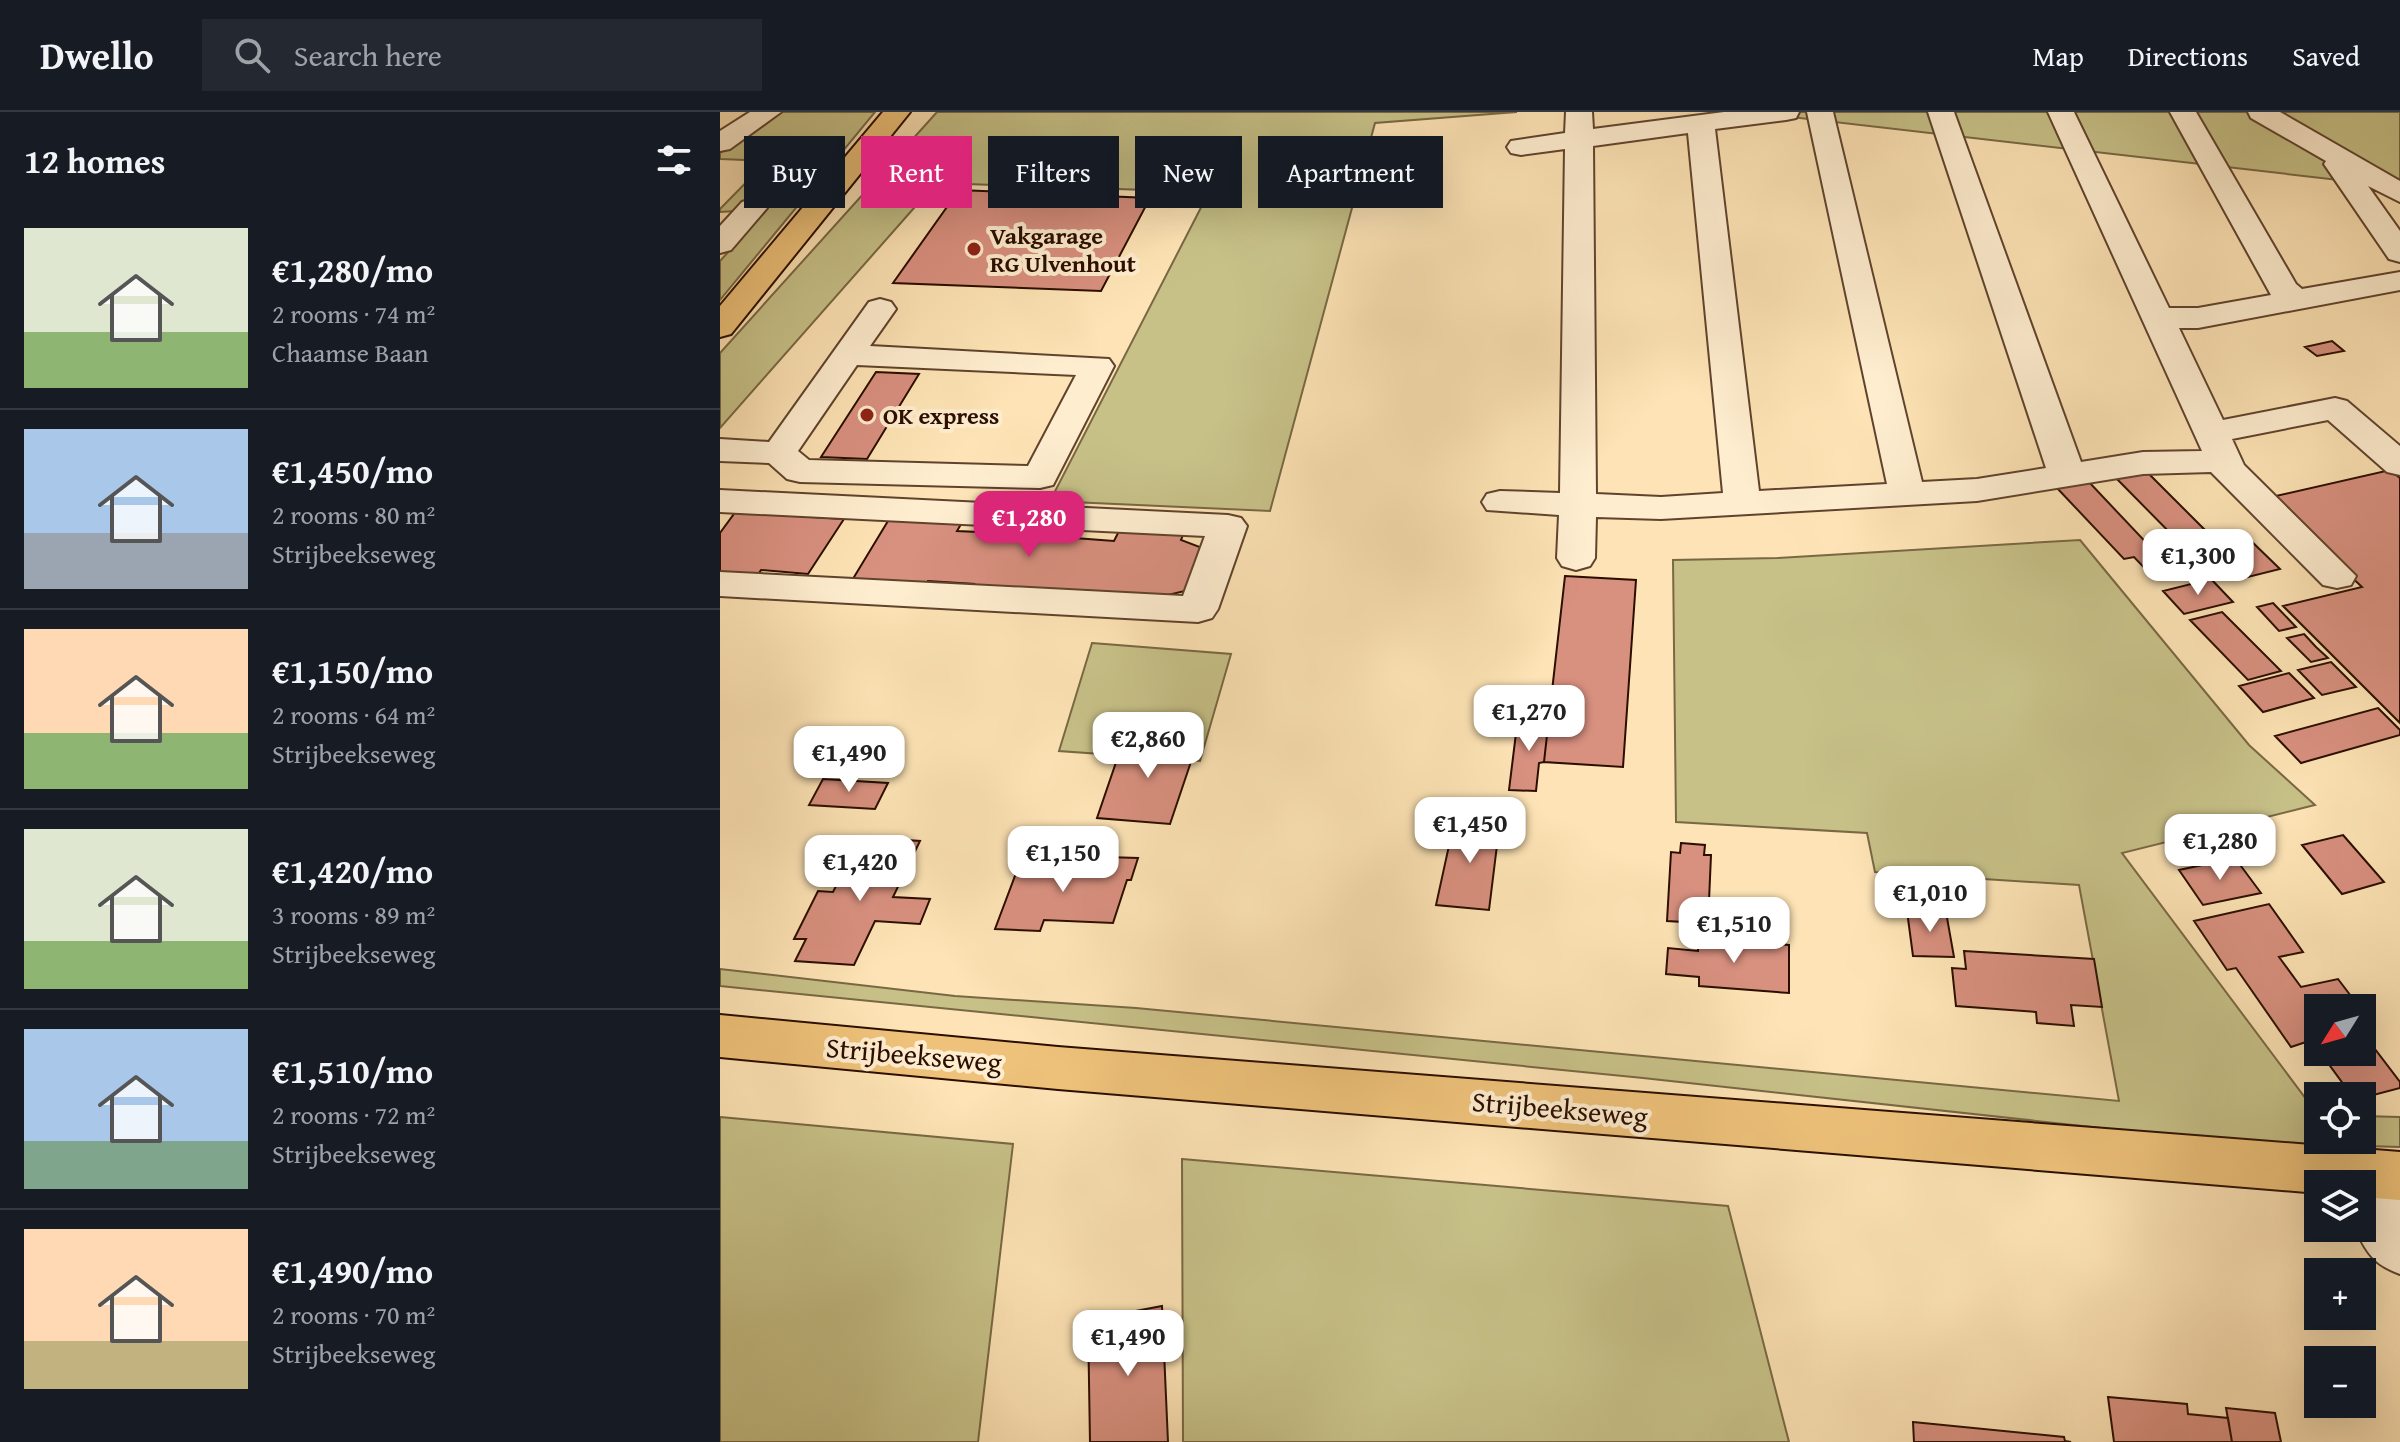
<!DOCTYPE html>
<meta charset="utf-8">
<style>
:root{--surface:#171b24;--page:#242831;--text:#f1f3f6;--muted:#9ea1a6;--line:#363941;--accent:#db2777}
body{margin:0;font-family:"Gentium Book Plus",serif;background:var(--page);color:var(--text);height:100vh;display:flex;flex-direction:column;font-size:30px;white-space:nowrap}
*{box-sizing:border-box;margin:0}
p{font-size:26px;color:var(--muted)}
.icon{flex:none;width:44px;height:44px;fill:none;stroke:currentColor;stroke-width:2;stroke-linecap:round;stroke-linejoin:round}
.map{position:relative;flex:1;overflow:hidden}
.details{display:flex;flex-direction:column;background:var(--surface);width:720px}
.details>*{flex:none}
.guide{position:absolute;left:24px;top:24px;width:760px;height:72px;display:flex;gap:16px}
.needle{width:52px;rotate:233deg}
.fabs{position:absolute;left:1584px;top:882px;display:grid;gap:16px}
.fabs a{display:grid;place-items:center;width:72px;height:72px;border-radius:0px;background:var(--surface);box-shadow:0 8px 32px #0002;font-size:40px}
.price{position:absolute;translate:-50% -68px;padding:0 18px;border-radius:16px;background:#fff;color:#222;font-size:26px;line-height:52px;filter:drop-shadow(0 2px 4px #0008)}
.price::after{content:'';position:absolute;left:50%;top:48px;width:24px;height:18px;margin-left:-12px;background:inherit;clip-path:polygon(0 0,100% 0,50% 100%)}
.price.active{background:var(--accent);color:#fff}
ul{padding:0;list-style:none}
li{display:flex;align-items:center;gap:24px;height:200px;padding:0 24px}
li+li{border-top:2px solid var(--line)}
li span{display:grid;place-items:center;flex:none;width:224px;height:160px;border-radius:0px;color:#555}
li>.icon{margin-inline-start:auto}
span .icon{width:96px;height:96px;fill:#fffc;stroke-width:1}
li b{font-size:34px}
h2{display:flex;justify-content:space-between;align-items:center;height:96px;padding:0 24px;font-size:34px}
.tag{padding:0 28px;border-radius:0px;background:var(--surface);box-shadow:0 8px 32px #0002;font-size:28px;line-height:72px}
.tag.active{background:var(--accent);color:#fff}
header{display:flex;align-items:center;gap:48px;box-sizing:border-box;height:112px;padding:0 40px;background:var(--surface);border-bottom:2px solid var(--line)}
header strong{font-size:38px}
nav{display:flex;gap:44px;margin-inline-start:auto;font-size:28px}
.search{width:560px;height:72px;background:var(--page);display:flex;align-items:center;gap:20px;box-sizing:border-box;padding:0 28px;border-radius:0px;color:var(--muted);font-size:30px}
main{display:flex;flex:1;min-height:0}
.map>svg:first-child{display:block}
.green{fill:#c7c188;stroke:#796844;stroke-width:2}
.building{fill:#d8907f;stroke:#2b0e00;stroke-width:2}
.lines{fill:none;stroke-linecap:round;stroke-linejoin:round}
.minor-casing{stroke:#60432d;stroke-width:4}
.major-casing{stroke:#2b0e00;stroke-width:4}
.minor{fill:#feedcf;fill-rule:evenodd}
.major{fill:#eec27a;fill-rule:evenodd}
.poi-dot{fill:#8f2418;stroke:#feedcf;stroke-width:3}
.labels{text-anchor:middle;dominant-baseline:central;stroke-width:8;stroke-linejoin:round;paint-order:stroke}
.far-poi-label{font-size:24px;font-weight:bold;fill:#2b0e00;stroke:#feedcf;text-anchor:start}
.street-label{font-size:28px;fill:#2b0e00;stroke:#feedcf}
</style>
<header>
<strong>Dwello</strong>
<div class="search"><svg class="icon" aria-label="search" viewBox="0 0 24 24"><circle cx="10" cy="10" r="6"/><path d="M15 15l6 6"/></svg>Search here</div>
<nav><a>Map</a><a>Directions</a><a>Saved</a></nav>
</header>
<main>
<section class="details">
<h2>12 homes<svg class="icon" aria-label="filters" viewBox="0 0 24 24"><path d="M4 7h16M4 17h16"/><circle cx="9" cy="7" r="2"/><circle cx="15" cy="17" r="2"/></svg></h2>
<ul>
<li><span style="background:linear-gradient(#dfe7d0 65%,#8fb573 0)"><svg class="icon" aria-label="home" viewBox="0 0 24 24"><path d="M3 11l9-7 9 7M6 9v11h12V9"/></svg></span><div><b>€1,280/mo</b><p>2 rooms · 74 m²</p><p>Chaamse Baan</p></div></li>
<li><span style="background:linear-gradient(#a9c7e8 65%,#9aa5b1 0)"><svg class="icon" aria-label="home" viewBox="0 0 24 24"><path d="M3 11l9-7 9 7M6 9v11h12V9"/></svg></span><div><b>€1,450/mo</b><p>2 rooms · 80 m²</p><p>Strijbeekseweg</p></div></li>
<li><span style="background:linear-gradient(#ffd9b3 65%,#8fb573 0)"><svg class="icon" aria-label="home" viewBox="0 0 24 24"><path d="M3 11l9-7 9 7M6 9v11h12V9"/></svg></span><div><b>€1,150/mo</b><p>2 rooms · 64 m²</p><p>Strijbeekseweg</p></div></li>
<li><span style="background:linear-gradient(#dfe7d0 70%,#8fb573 0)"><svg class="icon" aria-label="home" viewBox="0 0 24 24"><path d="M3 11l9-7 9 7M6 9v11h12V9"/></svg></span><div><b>€1,420/mo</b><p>3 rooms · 89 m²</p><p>Strijbeekseweg</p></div></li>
<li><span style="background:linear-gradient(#a9c7e8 70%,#7fa58c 0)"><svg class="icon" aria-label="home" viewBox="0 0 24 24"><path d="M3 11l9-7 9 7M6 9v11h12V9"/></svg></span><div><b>€1,510/mo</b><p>2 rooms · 72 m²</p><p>Strijbeekseweg</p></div></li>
<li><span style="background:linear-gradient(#ffd9b3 70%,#c2b280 0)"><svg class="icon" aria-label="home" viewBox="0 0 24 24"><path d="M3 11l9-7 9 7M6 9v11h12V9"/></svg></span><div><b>€1,490/mo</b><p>2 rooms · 70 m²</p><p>Strijbeekseweg</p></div></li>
</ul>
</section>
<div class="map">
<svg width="1680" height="1330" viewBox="0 0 1680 1330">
<rect width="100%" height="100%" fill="#fde3b5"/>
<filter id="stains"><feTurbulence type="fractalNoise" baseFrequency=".0025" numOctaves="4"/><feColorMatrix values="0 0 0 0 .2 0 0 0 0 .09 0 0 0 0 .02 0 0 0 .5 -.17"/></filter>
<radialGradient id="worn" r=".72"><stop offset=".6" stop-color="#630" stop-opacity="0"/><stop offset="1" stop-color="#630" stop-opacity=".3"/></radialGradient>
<!-- green -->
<path class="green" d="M62 0H155L0 188V149L47 97 0 100V97L47 49 0 47V41Z
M217 0H797L655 11 550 399 330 389 489 80 216 71 0 316V241Z
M1028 0H1680V75Z
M1360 428 1529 633 1595 693 1402 741 1598 1003V1028H1642V1004L1680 1005V1035L1510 1030 923 966 0 874V857L235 884 416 896 1399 989 1359 773 1155 760 1147 721 956 710 953 448 1057 446Z
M372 531 511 542 480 649 339 639Z
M0 1005 293 1032 258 1330H0Z
M462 1047 1008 1094 1069 1330H463Z"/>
<!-- building -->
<path class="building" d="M239 78 430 86 381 179 173 171Z
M1612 229 1624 239 1597 244 1585 235Z
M156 260 199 262 147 347 101 345Z
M1424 357 1494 427 1463 434 1394 364Z
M1670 358 1680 366V611L1563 494 1642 475 1547 386Z
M1368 369 1435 440 1446 438 1467 460 1435 467 1414 445 1404 447 1337 376Z
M19 395 82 399 79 404 124 407 88 462 41 458 37 464 0 462V421Z
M171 404 243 409 237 419 282 421 287 412 360 416 355 426 394 429 399 419 463 423 461 428 485 437 469 478 448 483 251 478 254 472 208 469 205 475 131 470Z
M1527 425 1560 457 1528 465 1496 432Z
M845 464 916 468 903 655 824 650Z
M1491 467 1513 490 1464 502 1443 479Z
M1553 491 1576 515 1559 519 1537 495Z
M1502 500 1561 559 1528 568 1470 508Z
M1584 522 1596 535 1608 546 1591 550 1567 526Z
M1611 550 1636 575 1602 583 1578 558Z
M1569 561 1594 586 1543 600 1519 574Z
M1658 596 1680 618V623L1581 651 1555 624Z
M798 605H829L824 650 819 651 816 679 789 678Z
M405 624 478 629 450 712 377 706Z
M103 667 168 671 155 697 89 693Z
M735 706 780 709 769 798 716 793Z
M1623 723 1664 770 1622 782 1582 733Z
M141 725 200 729 173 785 210 787 200 812 155 809 134 853 75 849 86 827H74L98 779 113 780Z
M961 731 985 733 984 743H991L989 789H982L981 811 947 809 951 740 960 741Z
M304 740 336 741 328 763 380 765 386 745 418 746 411 768H407L393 811 324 808 320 819 275 817Z
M1515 746 1541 781 1483 793 1459 758Z
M1549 792 1583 840 1559 845 1581 875 1618 867 1640 896H1598V937L1592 928 1571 935 1516 856 1507 858 1474 809Z
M1187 799 1226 800 1234 845 1193 844Z
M978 825 1069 833V881L979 874V865L946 862 948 836 978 839Z
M1244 839 1374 847 1382 895 1351 893 1354 914 1317 911 1316 900 1236 894 1232 856 1246 857Z
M1642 924H1645L1680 970V976L1642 986 1632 984 1600 940H1642Z
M442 1194 448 1330H370L368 1208Z
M1388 1285 1467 1292 1468 1302 1508 1306 1512 1330H1394Z
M1506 1296 1555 1301 1561 1330H1512Z
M1193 1310 1344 1325 1345 1329 1351 1330H1194Z"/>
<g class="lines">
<defs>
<path id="minor" d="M30 0H61L10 37 0 39V19Z
M846 0H872L873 17 1004 0H1079L1076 6 1066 8 995 17 1039 379 1167 372 1087 0H1113L1202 370 1257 367 1326 356 1208 0H1234L1361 350 1423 340 1482 339 1328 0H1354L1449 196H1478L1551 183 1450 0H1476L1576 172 1582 177 1680 160V178L1478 216H1459L1503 308 1615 286 1627 289 1680 334V363L1667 360 1608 308 1512 327 1524 353 1636 464 1631 473 1617 476 1603 473 1491 360 1423 362 1257 389 941 407 876 405 875 446 870 454 856 458 842 454 837 446 839 403 767 398 762 390 767 382 780 379 840 381 845 37 801 43 791 41 787 35 791 29 845 21ZM968 21 1003 381 941 385 876 382 873 34Z
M1528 0H1560L1680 69V90L1648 74 1680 119V150L1669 147 1604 52 1606 49 1531 6Z
M32 87 42 90 47 96 11 138 0 141V114L22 90Z
M160 187 171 190 176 197 150 234 389 247 394 254 333 373 320 376 80 370 67 367 49 351 0 349V327L49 330 149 190ZM137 253 356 263 308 354 89 348 78 339Z
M0 378 508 403 521 406 527 414 498 497 492 506 478 510 0 484V460L463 484 485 424 0 400Z
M1652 1039 1671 1046 1680 1067V1162C1655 1153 1647 1142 1636 1118L1642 1116V1072H1627L1625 1063 1633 1046Z"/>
<path id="major" d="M163 0H190L11 222 0 225V194Z
M0 903 338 935 1680 1040V1088L1642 1085V1072H1598V1081L338 977 0 945Z"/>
</defs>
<!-- minor casing -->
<use href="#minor" class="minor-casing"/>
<!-- major casing -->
<use href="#major" class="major-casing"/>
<!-- minor -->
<use href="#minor" class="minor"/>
<!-- major -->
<use href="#major" class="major"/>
</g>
<!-- markers -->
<g class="poi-dot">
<circle cx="254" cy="137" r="8"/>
<circle cx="147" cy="303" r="8"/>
</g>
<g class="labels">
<!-- far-poi labels -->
<g class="far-poi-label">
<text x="270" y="123">Vakgarage<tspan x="270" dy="28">RG Ulvenhout</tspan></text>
<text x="163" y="303">OK express</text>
</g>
<!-- street labels -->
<g class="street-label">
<text transform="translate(194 942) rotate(5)">Strijbeekseweg</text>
<text transform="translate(840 996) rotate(5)">Strijbeekseweg</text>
</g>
</g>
<rect width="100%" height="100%" filter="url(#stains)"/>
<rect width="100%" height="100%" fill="url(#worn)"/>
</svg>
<div class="fabs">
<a><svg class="needle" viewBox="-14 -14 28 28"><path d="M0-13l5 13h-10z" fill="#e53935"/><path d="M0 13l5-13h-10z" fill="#9ea1a6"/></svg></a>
<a><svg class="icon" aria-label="locate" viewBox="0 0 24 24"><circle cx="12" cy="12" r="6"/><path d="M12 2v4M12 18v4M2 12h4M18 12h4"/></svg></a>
<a><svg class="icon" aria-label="layers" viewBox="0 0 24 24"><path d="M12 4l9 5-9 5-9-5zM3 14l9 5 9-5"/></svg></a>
<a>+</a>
<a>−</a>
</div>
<b class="price active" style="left:309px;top:447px">€1,280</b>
<b class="price" style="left:1478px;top:485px">€1,300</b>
<b class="price" style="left:809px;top:641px">€1,270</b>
<b class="price" style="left:428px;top:668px">€2,860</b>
<b class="price" style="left:129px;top:682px">€1,490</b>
<b class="price" style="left:750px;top:753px">€1,450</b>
<b class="price" style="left:1500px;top:770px">€1,280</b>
<b class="price" style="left:343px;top:782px">€1,150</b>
<b class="price" style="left:140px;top:791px">€1,420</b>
<b class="price" style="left:1210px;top:822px">€1,010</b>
<b class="price" style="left:1014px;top:853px">€1,510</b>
<b class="price" style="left:408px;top:1266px">€1,490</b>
<div class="guide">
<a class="tag">Buy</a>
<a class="tag active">Rent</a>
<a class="tag">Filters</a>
<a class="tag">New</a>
<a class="tag">Apartment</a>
</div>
</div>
</main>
